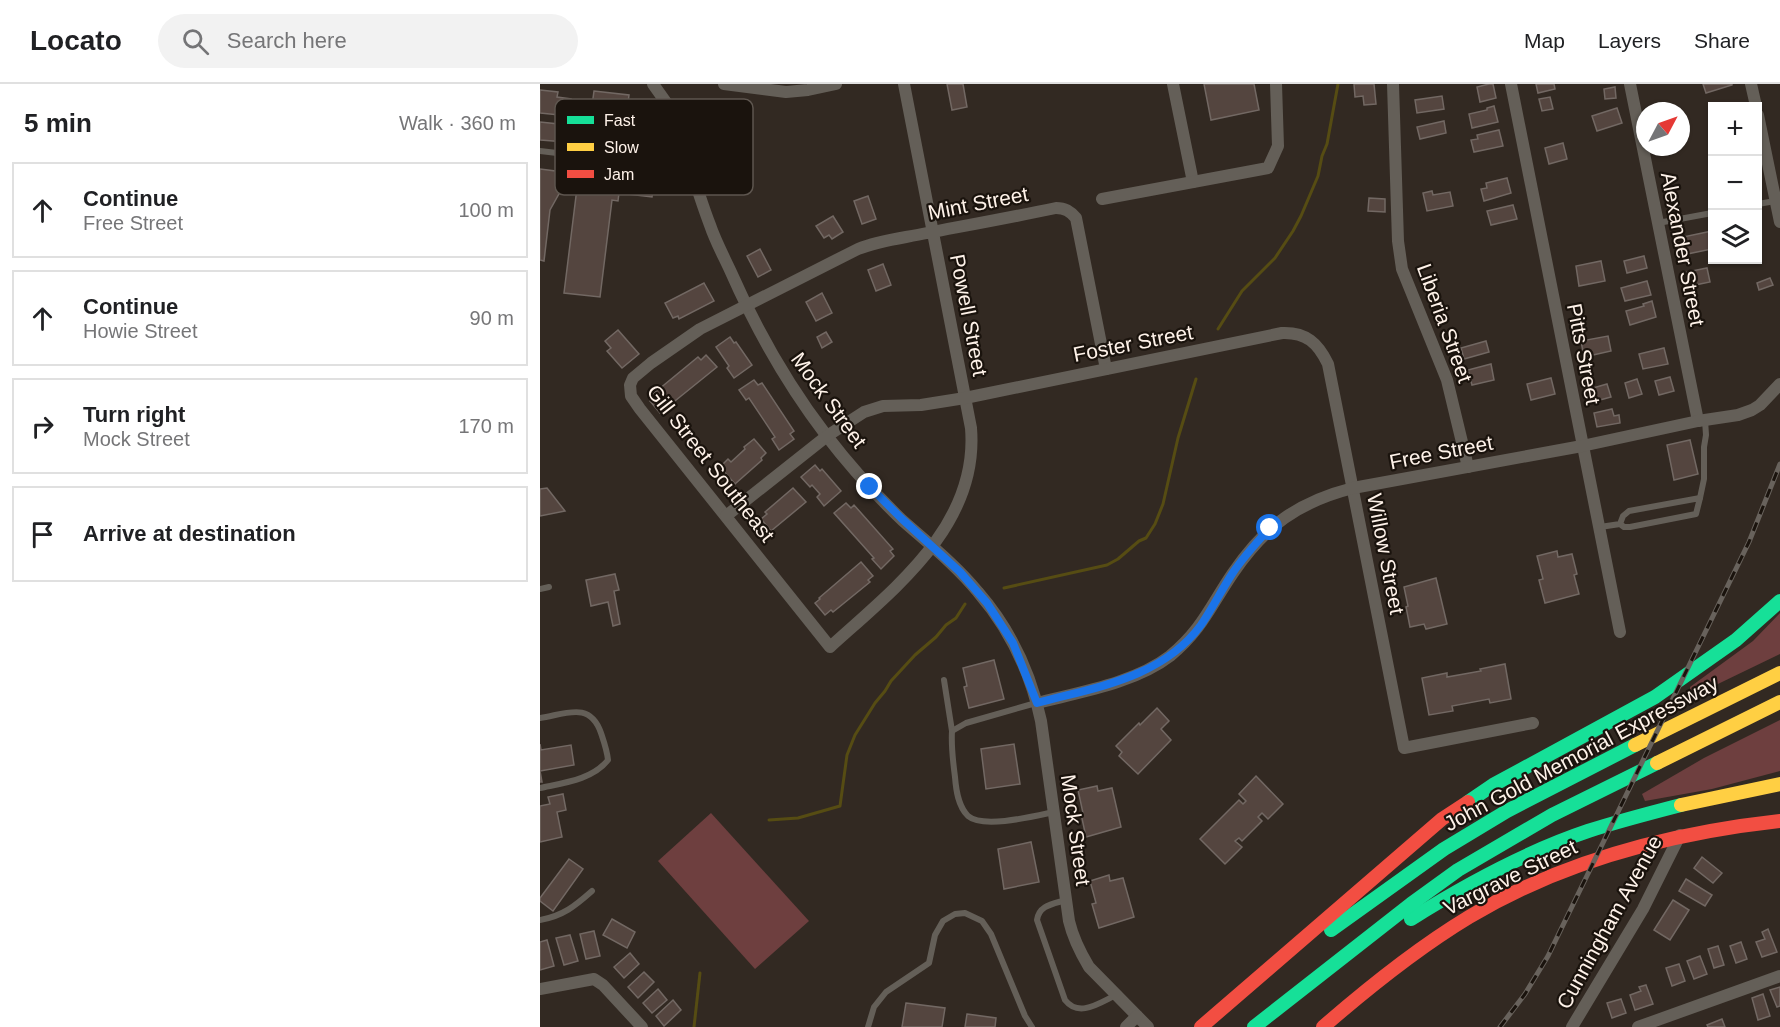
<!DOCTYPE html>
<meta charset="utf-8">
<style>
:root{--surface:#fff;--page:#f2f2f2;--text:#202124;--muted:#757577;--line:#e0e0e0}
body{margin:0;font-family:Arial,sans-serif;background:var(--page);color:var(--text)}
.controls{position:absolute;right:18px;top:18px;display:grid;overflow:hidden;border-radius:0px;box-shadow:0 2px 4px #0004}
.controls button{width:54px;height:54px;display:grid;place-items:center;padding:0;border:0;border-bottom:2px solid var(--line);background:var(--surface);color:var(--text);font:30px sans-serif}
.compass{position:absolute;left:1096px;top:18px;width:54px;height:54px;border-radius:50%;background:var(--surface);box-shadow:0 2px 4px #0004;rotate:49deg}
.stop{position:absolute;width:18px;height:18px;margin:-14px;border:4px solid #1a73e8;border-radius:50%;background:#fff}
.stop.end{background:#1a73e8;border-color:#fff;box-shadow:0 2px 6px #0008}
.list{margin:0;padding:0;list-style:none}
h2{display:flex;justify-content:space-between;align-items:center;height:78px;margin:0;padding:0 24px;font-size:26px}
h2 small{font-size:20px;font-weight:400;color:var(--muted)}
.list li{display:grid;grid-template-columns:39px 1fr auto;gap:18px;align-items:center;box-sizing:border-box;height:96px;margin:0 12px 12px;padding:0 12px;border:2px solid var(--line);border-radius:0px}
.list b{display:block;font-size:22px;white-space:nowrap}
.list p{margin:0;font-size:20px;white-space:nowrap;color:var(--muted)}
.list em{font-size:20px;font-style:normal;color:var(--muted)}
.icon{flex:none;width:33px;height:33px;fill:none;stroke:currentColor;stroke-width:2;stroke-linecap:round;stroke-linejoin:round}
.map{position:relative;flex:none;width:1240px;height:943px;overflow:hidden}
header{display:flex;align-items:center;gap:36px;box-sizing:border-box;height:84px;padding:0 30px;background:var(--surface);border-bottom:2px solid var(--line)}
header strong{font-size:28px}
nav{display:flex;gap:33px;margin-inline-start:auto;font-size:21px}
.search{width:420px;height:54px;background:var(--page);display:flex;align-items:center;gap:15px;box-sizing:border-box;padding:0 21px;border-radius:33px;color:var(--muted);font-size:22px}
main{display:flex}
aside{flex:1;background:var(--surface)}
.map>svg:first-child{display:block}
.green{fill:#6e3f3f}
.lines{fill:none;stroke-linecap:round;stroke-linejoin:round}
.stream{stroke:#564c13;stroke-width:3}
.building{fill:#54453f;stroke:#726863;stroke-width:1.5}
.lane{stroke:#645f58;stroke-width:6}
.street{stroke:#645f58;stroke-width:12}
.fast{stroke:#16e098;stroke-width:14}
.slow{stroke:#ffcf43;stroke-width:14}
.jam{stroke:#f24e42;stroke-width:14}
.rail-casing{stroke:#68625c;stroke-width:5}
.rail{stroke:#1a130d;stroke-width:3;stroke-dasharray:9;stroke-linecap:butt}
.route{stroke:#1a73e8;stroke-width:8}
.labels{text-anchor:middle;dominant-baseline:central;stroke-width:4.5;stroke-linejoin:round;paint-order:stroke}
.street-label{font-size:21px;fill:#fef2e9;stroke:#1a130d}
.key{fill:#1a130d;stroke:#5e564f;stroke-width:1.5}
.key-label{font-size:16px;fill:#fef2e9}
</style>
<header>
<strong>Locato</strong>
<div class="search"><svg class="icon" aria-label="search" viewBox="0 0 24 24"><circle cx="10" cy="10" r="6"/><path d="M15 15l6 6"/></svg>Search here</div>
<nav><a>Map</a><a>Layers</a><a>Share</a></nav>
</header>
<main>
<aside>
<h2>5 min<small>Walk · 360 m</small></h2>
<ul class="list">
<li><svg class="icon" aria-label="ahead" viewBox="0 0 24 24"><path d="M12 20V5M6 11l6-6 6 6"/></svg><div><b>Continue</b><p>Free Street</p></div><em>100 m</em></li>
<li><svg class="icon" aria-label="ahead" viewBox="0 0 24 24"><path d="M12 20V5M6 11l6-6 6 6"/></svg><div><b>Continue</b><p>Howie Street</p></div><em>90 m</em></li>
<li><svg class="icon" aria-label="right" viewBox="0 0 24 24"><path d="M7 20v-9h11M14 6l5 5-5 5"/></svg><div><b>Turn right</b><p>Mock Street</p></div><em>170 m</em></li>
<li><svg class="icon" aria-label="arrive" viewBox="0 0 24 24"><path d="M6 21V4h12l-3 4 3 4H6"/></svg><div><b>Arrive at destination</b></div></li>
</ul>
</aside>
<div class="map">
<svg width="1240" height="943" viewBox="0 0 1240 943">
<rect width="100%" height="100%" fill="#322922"/>
<!-- green -->
<g class="green">
<polygon points="1240,529 1240,570 1151,613 1150,603 1213,557"/>
<polygon points="1240,636 1240,687 1172,705 1105,717 1102,710 1164,674"/>
<polygon points="171,729 269,837 215,885 118,777"/>
</g>
<g class="lines">
<!-- stream -->
<g class="stream">
<polyline points="678,245 702,207 735,174 753,147 761,132 778,92 782,72 787,60 798,0"/>
<polyline points="464,504 567,481 578,475 599,457 606,454 615,440 623,420 638,354 656,295"/>
<polyline points="229,736 258,734 300,722 307,671 315,651 335,619 345,607 351,597 375,571 396,553 406,541 416,534 425,520"/>
<polyline points="154,943 160,889"/>
</g>
</g>
<!-- building -->
<g class="building">
<polygon points="407,0 423,0 427,23 412,26"/>
<polygon points="664,0 714,0 719,26 671,36"/>
<polygon points="814,0 834,0 836,20 824,21 823,12 815,13"/>
<polygon points="949,0 953,0 956,14 940,18 937,3"/>
<polygon points="996,0 1014,0 1015,5 998,9"/>
<polygon points="1163,0 1192,0 1192,1 1166,9"/>
<polygon points="1075,3 1076,14 1065,15 1064,5"/>
<polygon points="0,6 18,8 17,13 31,15 29,32 0,29"/>
<polygon points="54,7 89,11 81,72 122,78 119,100 114,99 112,113 79,109 78,117 72,116 60,213 24,209 38,96 42,96"/>
<polygon points="902,12 904,25 877,29 875,16"/>
<polygon points="1010,13 1013,25 1002,27 999,15"/>
<polygon points="954,22 958,38 932,44 929,30 947,26 947,24"/>
<polygon points="1077,24 1082,39 1057,47 1052,32"/>
<polygon points="904,37 906,49 880,55 877,43"/>
<polygon points="0,38 28,41 26,58 0,56"/>
<polygon points="959,46 963,62 934,68 931,56 938,55 937,51"/>
<polygon points="1023,59 1027,75 1009,80 1005,64"/>
<polygon points="0,85 23,88 20,108 10,126 4,177 0,176"/>
<polygon points="967,94 971,109 944,117 941,105 947,104 946,99"/>
<polygon points="892,107 893,111 910,108 913,122 887,127 883,109"/>
<polygon points="328,112 336,135 322,140 314,117"/>
<polygon points="829,114 845,115 845,128 828,127"/>
<polygon points="973,121 977,135 951,141 947,127"/>
<polygon points="293,132 303,148 292,155 289,151 284,154 276,142"/>
<polygon points="1172,147 1172,165 1147,170 1143,153"/>
<polygon points="220,165 231,186 218,193 207,172"/>
<polygon points="1104,172 1107,184 1087,189 1084,177"/>
<polygon points="1061,177 1065,197 1039,202 1036,182"/>
<polygon points="343,180 351,201 336,207 328,186"/>
<polygon points="1167,184 1170,198 1150,202 1147,188"/>
<polygon points="1230,194 1233,201 1219,206 1217,199"/>
<polygon points="1107,197 1111,211 1085,217 1081,204"/>
<polygon points="164,199 174,217 139,235 138,232 133,234 125,219"/>
<polygon points="282,209 292,229 276,237 266,218"/>
<polygon points="1112,217 1116,233 1090,241 1086,227 1104,222 1103,220"/>
<polygon points="78,246 99,270 82,284 67,267 71,264 65,257"/>
<polygon points="286,248 292,258 282,264 277,253"/>
<polygon points="1068,252 1071,267 1044,273 1041,257"/>
<polygon points="190,253 194,259 196,258 212,281 194,294 187,284 189,282 176,263"/>
<polygon points="946,257 949,268 924,275 921,264"/>
<polygon points="1124,264 1128,280 1103,285 1099,270"/>
<polygon points="166,271 177,283 120,329 110,317 115,312 113,310 158,273 161,276"/>
<polygon points="951,280 954,296 932,301 928,286"/>
<polygon points="1130,293 1134,307 1119,311 1115,297"/>
<polygon points="1011,294 1015,310 991,316 987,300"/>
<polygon points="1097,295 1102,310 1089,314 1085,299"/>
<polygon points="214,296 218,301 222,299 254,347 250,350 254,355 239,366 232,355 235,353 209,314 206,316 199,306"/>
<polygon points="1067,300 1071,313 1049,319 1046,306"/>
<polygon points="1072,325 1074,332 1079,331 1080,339 1057,343 1054,329"/>
<polygon points="214,355 226,369 221,374 222,376 195,400 180,383 188,375 191,378 205,365 204,363"/>
<polygon points="1150,356 1158,390 1134,396 1127,361"/>
<polygon points="275,381 280,387 282,385 301,407 284,422 277,413 280,410 272,401 270,403 261,393"/>
<polygon points="7,404 25,427 0,432 0,405"/>
<polygon points="253,404 266,418 231,447 221,435 227,430 225,428"/>
<polygon points="306,419 311,424 314,421 353,465 350,467 354,472 341,485 332,475 334,474 294,429"/>
<polygon points="1017,467 1018,473 1032,470 1037,490 1034,491 1039,510 1005,519 999,496 1003,495 997,472"/>
<polygon points="321,478 333,492 328,496 330,498 293,528 291,526 285,531 275,519 280,515 279,514"/>
<polygon points="75,490 79,506 74,507 80,540 73,542 68,518 51,522 46,496"/>
<polygon points="896,494 907,540 886,545 884,540 870,543 866,523 868,522 864,503"/>
<polygon points="454,576 464,615 429,624 424,603 427,602 423,584"/>
<polygon points="965,580 971,615 950,619 949,615 912,622 913,627 889,631 882,594 907,589 907,593 941,587 940,585"/>
<polygon points="617,624 629,637 621,645 631,656 598,690 579,672 582,668 576,662 599,639 600,641"/>
<polygon points="0,660 1,666 31,661 34,681 0,687 2,698 0,698"/>
<polygon points="474,660 480,700 446,705 441,665"/>
<polygon points="716,692 743,720 728,735 722,729 718,733 722,737 702,757 699,754 695,757 702,763 685,780 660,755 699,716 703,720 706,717 699,710"/>
<polygon points="557,702 558,707 572,704 581,743 546,753 541,730 543,729 538,706"/>
<polygon points="23,710 26,726 17,728 22,753 0,758 0,722 10,720 8,713"/>
<polygon points="491,758 499,798 464,805 458,765"/>
<polygon points="1162,773 1182,789 1173,799 1154,784"/>
<polygon points="29,775 43,785 13,827 0,817 0,814"/>
<polygon points="569,791 570,797 583,794 594,833 559,844 552,820 556,819 550,797"/>
<polygon points="1146,795 1172,811 1165,822 1139,807"/>
<polygon points="1133,816 1149,826 1130,856 1114,846"/>
<polygon points="72,835 95,848 87,864 63,851"/>
<polygon points="1228,845 1237,868 1222,873 1216,858 1225,855 1222,848"/>
<polygon points="54,847 60,872 46,875 40,850"/>
<polygon points="30,851 38,877 24,881 16,854"/>
<polygon points="7,856 14,882 0,886 0,858"/>
<polygon points="1201,858 1207,875 1196,879 1190,862"/>
<polygon points="1178,862 1184,881 1174,884 1168,865"/>
<polygon points="90,869 99,880 84,894 74,883"/>
<polygon points="1160,872 1167,890 1154,895 1147,877"/>
<polygon points="1139,880 1145,897 1132,902 1126,884"/>
<polygon points="104,888 114,898 98,914 88,903"/>
<polygon points="1106,901 1113,920 1095,926 1090,911 1101,907 1099,903"/>
<polygon points="1240,903 1240,922 1237,923 1230,906"/>
<polygon points="118,905 127,916 112,929 103,919"/>
<polygon points="1223,910 1230,932 1218,936 1212,914"/>
<polygon points="1081,915 1086,929 1072,934 1067,919"/>
<polygon points="133,916 141,926 124,942 116,932"/>
<polygon points="366,919 405,924 402,943 362,943"/>
<polygon points="427,930 456,934 455,943 425,943"/>
<polygon points="1182,935 1185,943 1168,943 1167,941"/>
</g>
<g class="lines">
<!-- lane -->
<g class="lane">
<polyline points="0,67 17,69"/>
<polyline points="1218,120 1235,117"/>
<polyline points="1118,139 1172,129"/>
<polyline points="1160,414 1164,395 1164,363 1166,351 1165,336"/>
<polyline points="1060,443 1080,440 1084,443 1090,443 1156,430 1160,414 1089,427 1083,432 1080,440"/>
<polyline points="0,505 9,503"/>
<polyline points="404,596 412,647"/>
<path d="M496,619L426,639L412,647C411,663 413,678 415,693C416,706 418,722 428,732C443,745 495,732 514,728"/>
<path d="M0,634C26,630 50,617 61,649C64,658 67,666 68,676C52,696 23,699 0,704"/>
<path d="M526,816C513,820 499,821 497,836L525,916C539,934 559,919 576,911"/>
<path d="M0,836C23,832 35,822 52,807"/>
<polyline points="328,943 334,923 346,908 389,879 395,851 403,837 415,830 425,829 442,837 451,850 485,932 492,943"/>
</g>
<!-- street -->
<g class="street">
<path d="M113,0L130,24L136,37C147,71 157,107 170,141C175,156 183,171 190,186C216,245 247,300 286,351C309,381 335,410 362,436C388,459 416,481 438,508C470,545 491,590 501,637L529,837C533,854 540,868 549,883L608,943"/>
<polyline points="184,0 246,8 268,6 296,0"/>
<path d="M364,0L431,344C439,441 355,504 290,563L100,325L91,312L90,301L93,294L111,279L160,245L318,165C340,156 364,154 387,149C429,141 473,133 516,124C525,124 530,127 536,134L566,285"/>
<polyline points="633,0 653,98"/>
<polyline points="853,0 858,157 862,185 907,296 928,383"/>
<polyline points="971,0 1080,548"/>
<polyline points="1090,0 1158,337"/>
<polyline points="1211,0 1216,22"/>
<polyline points="1218,31 1240,138"/>
<polyline points="562,115 728,84 738,62 736,0"/>
<path d="M186,432L287,352L324,328L343,322L381,321L425,314L742,249C766,248 778,259 788,280L864,664L993,639"/>
<path d="M497,619C540,608 595,599 630,572C662,546 671,521 693,489C725,442 758,418 813,404L1042,362L1158,337L1198,331L1212,326L1220,321L1240,300"/>
<polyline points="0,905 54,895 63,901 102,943"/>
<polyline points="586,943 597,932"/>
<polyline points="1032,943 1103,825 1140,751"/>
<polyline points="1098,943 1240,892"/>
</g>
<!-- fast -->
<g class="fast">
<polyline points="928,718 953,701 1115,613 1196,556 1240,517"/>
<path d="M871,835C927,800 985,768 1048,747C1079,737 1110,729 1141,721"/>
<polyline points="791,846 904,765 967,727 1095,661"/>
<polyline points="714,943 871,820 918,786 1012,731 1117,679"/>
</g>
<!-- slow -->
<g class="slow">
<polyline points="1095,661 1240,589"/>
<polyline points="1117,679 1240,618"/>
<polyline points="1141,721 1240,700"/>
</g>
<!-- jam -->
<g class="jam">
<polyline points="661,943 902,735 928,718"/>
<path d="M783,943C829,903 876,865 929,833C1024,776 1131,749 1240,737"/>
</g>
<defs>
<polyline id="rail" points="960,943 985,910 1008,872 1209,458 1240,380"/>
</defs>
<!-- rail casing -->
<use href="#rail" class="rail-casing"/>
<!-- rail -->
<use href="#rail" class="rail"/>
</g>
<g class="lines">
<!-- route -->
<path class="route" d="M330,403L361,434L420,488L447,519L473,559L497,619C556,603 622,594 661,541C672,525 681,507 692,490C703,473 717,458 730,444"/>
</g>
<g class="labels">
<!-- street labels -->
<g class="street-label">
<text transform="translate(438 119) rotate(-11)">Mint Street</text>
<text transform="translate(1143 165) rotate(79)">Alexander Street</text>
<text transform="translate(429 231) rotate(79)">Powell Street</text>
<text transform="translate(905 239) rotate(70)">Liberia Street</text>
<text transform="translate(593 259) rotate(-11)">Foster Street</text>
<text transform="translate(1044 270) rotate(79)">Pitts Street</text>
<text transform="translate(289 316) rotate(54)">Mock Street</text>
<text transform="translate(901 368) rotate(-11)">Free Street</text>
<text transform="translate(171 379) rotate(52)">Gill Street Southeast</text>
<text transform="translate(846 470) rotate(79)">Willow Street</text>
<text transform="translate(1041 669) rotate(-28)">John Gold Memorial Expressway</text>
<text transform="translate(536 746) rotate(82)">Mock Street</text>
<text transform="translate(970 793) rotate(-26)">Vargrave Street</text>
<text transform="translate(1069 838) rotate(-61)">Cunningham Avenue</text>
</g>
</g>
<!-- legend -->
<rect x="15" y="15" width="198" height="96" rx="9" class="key"/>
<rect x="27" y="32" width="27" height="8" fill="#16e098"/>
<rect x="27" y="59" width="27" height="8" fill="#ffcf43"/>
<rect x="27" y="86" width="27" height="8" fill="#f24e42"/>
<g class="key-label">
<text x="64" y="42">Fast</text>
<text x="64" y="69">Slow</text>
<text x="64" y="96">Jam</text>
</g>
</svg>
<div class="controls">
<button>+</button>
<button>−</button>
<button><svg class="icon" aria-label="layers" viewBox="0 0 24 24"><path d="M12 4l9 5-9 5-9-5zM3 14l9 5 9-5"/></svg></button>
</div>
<svg class="compass" viewBox="-18 -18 36 36"><path d="M0-13l5 13h-10z" fill="#e53935"/><path d="M0 13l5-13h-10z" fill="#757577"/></svg>
<div class="stop" style="left:730px;top:444px"></div>
<div class="stop end" style="left:330px;top:403px"></div>
</div>
</main>
